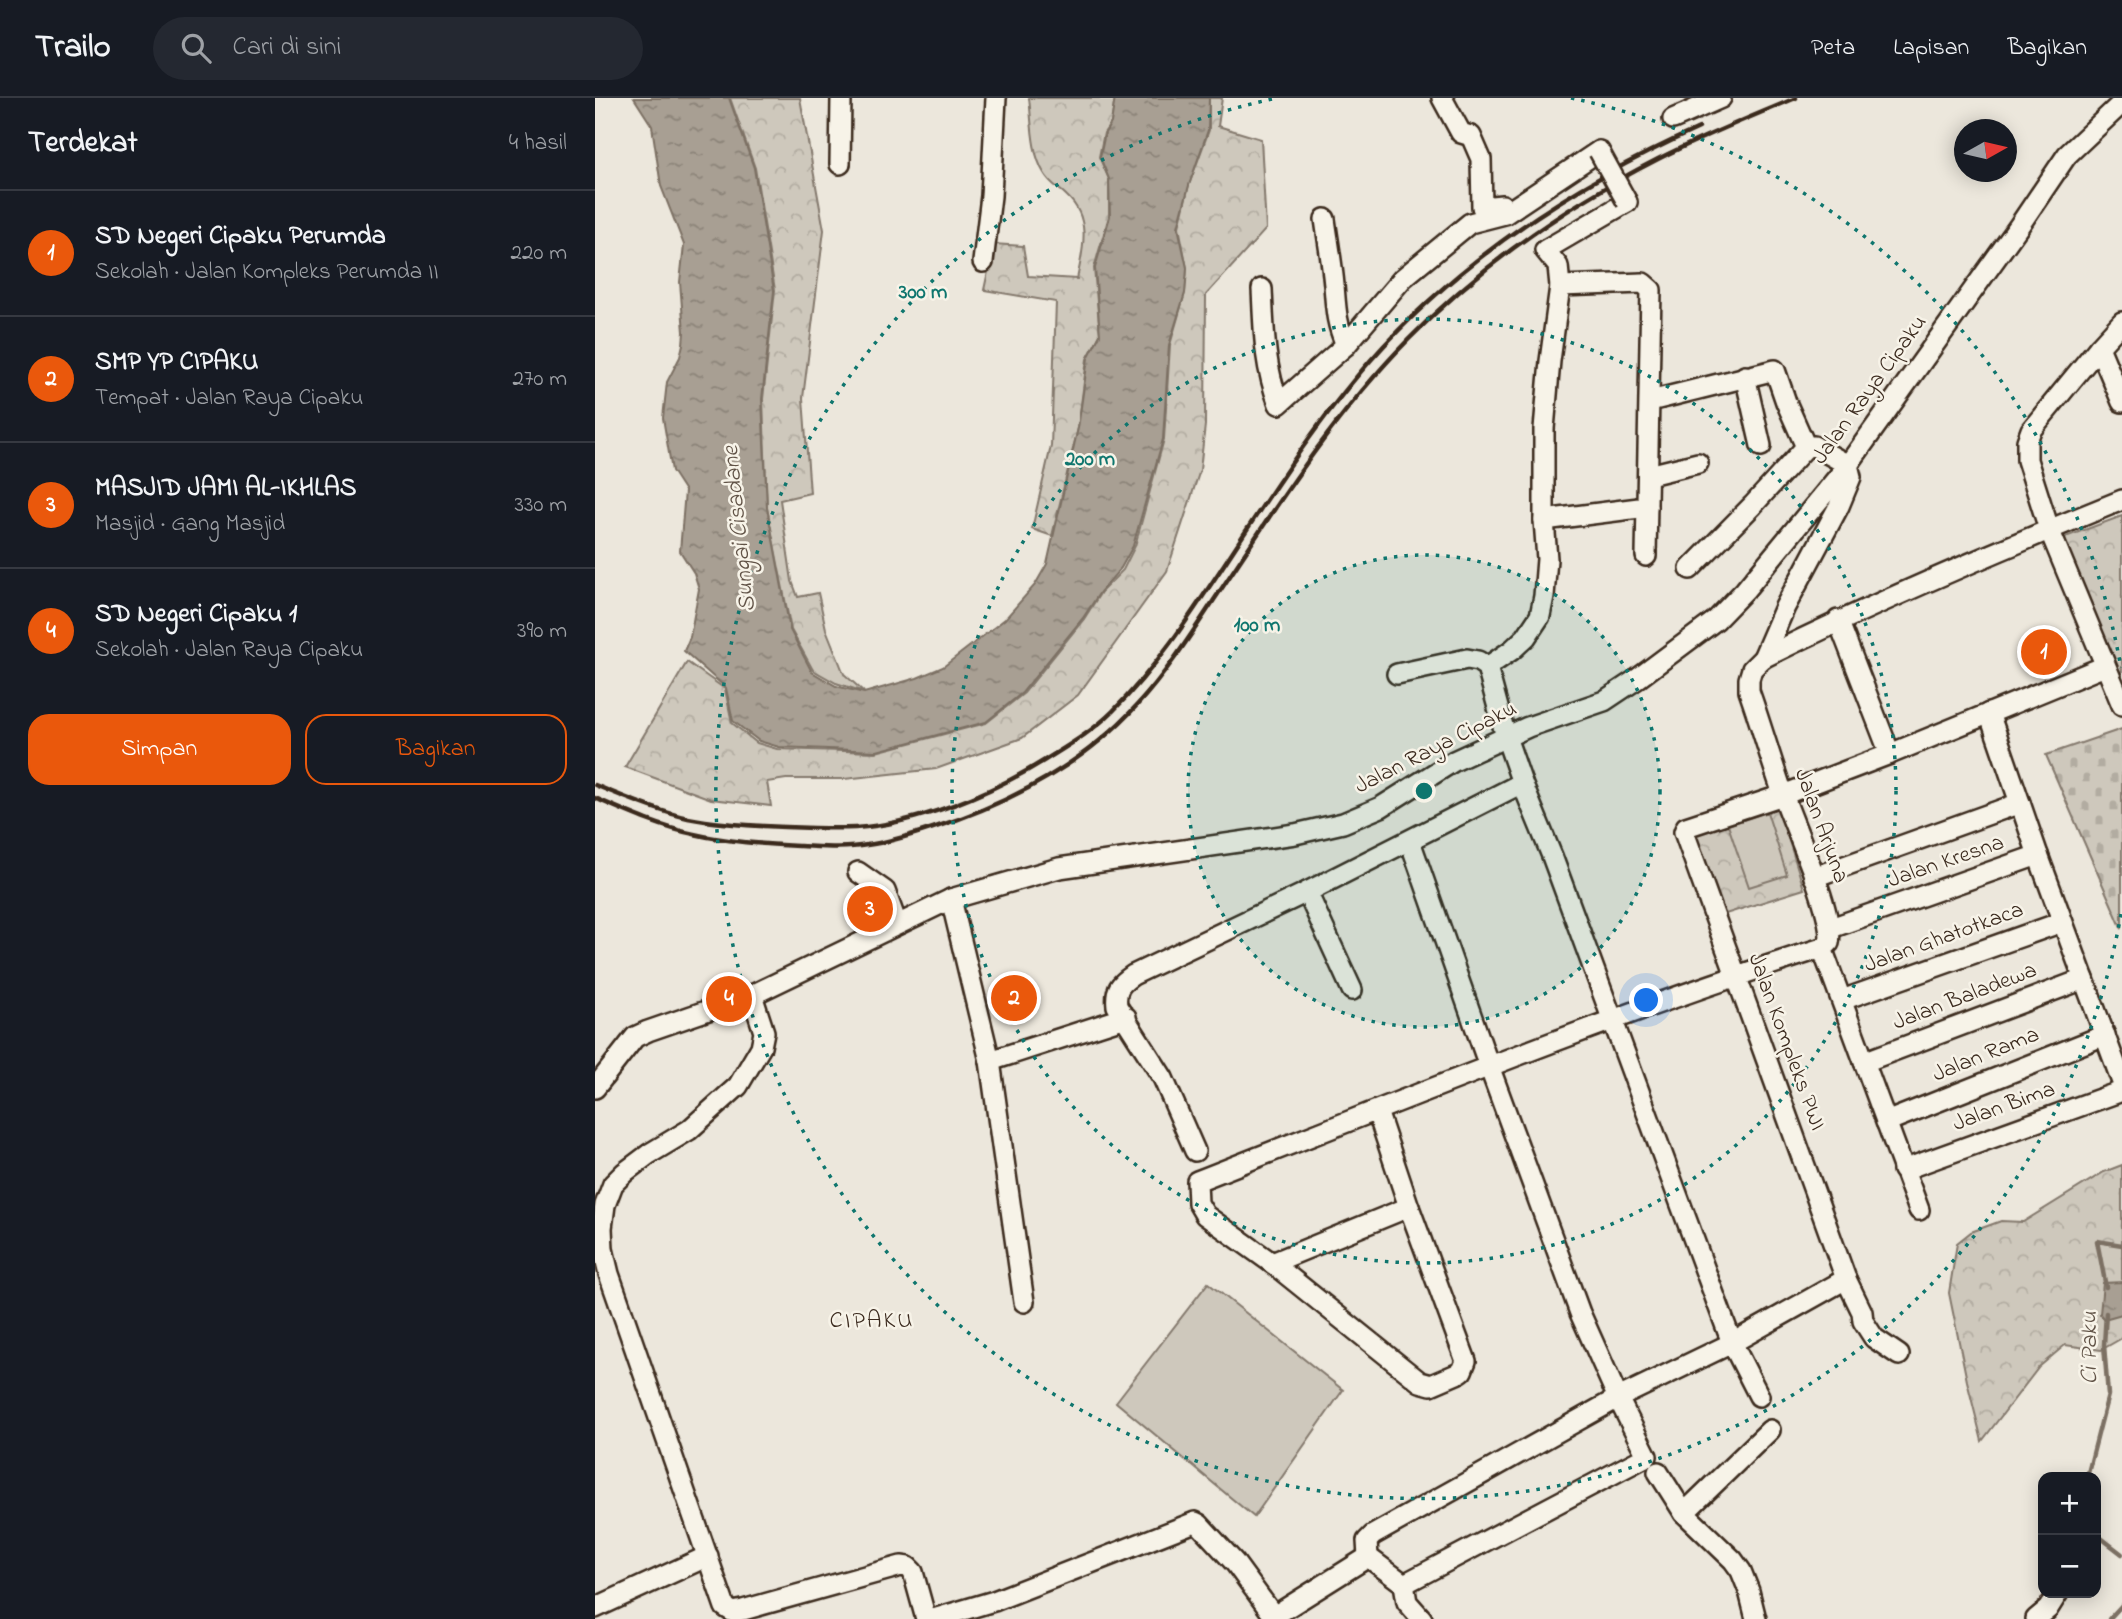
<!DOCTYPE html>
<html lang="id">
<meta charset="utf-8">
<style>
:root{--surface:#171b24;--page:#242831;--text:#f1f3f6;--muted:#9ea1a6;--line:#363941;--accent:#ea580c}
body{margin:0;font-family:"Indie Flower",sans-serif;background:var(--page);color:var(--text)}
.controls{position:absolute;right:21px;bottom:21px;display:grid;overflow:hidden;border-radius:14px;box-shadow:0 4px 18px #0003}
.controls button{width:63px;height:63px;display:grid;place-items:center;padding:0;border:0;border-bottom:2px solid var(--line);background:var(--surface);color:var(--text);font:35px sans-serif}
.compass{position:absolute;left:1359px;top:21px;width:63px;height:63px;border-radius:50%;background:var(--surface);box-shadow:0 4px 18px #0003;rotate:82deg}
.you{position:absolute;left:1052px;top:903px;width:24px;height:24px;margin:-18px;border:5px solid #fff;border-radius:50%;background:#1a73e8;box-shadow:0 0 0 10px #1a73e833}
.badge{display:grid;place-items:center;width:46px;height:46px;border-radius:50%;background:var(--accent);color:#fff;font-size:23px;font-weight:700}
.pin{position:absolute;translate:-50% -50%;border:4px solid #fff;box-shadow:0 2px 7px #0006}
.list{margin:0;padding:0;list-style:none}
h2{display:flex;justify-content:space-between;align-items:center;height:91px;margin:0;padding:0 28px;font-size:30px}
h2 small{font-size:23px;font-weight:400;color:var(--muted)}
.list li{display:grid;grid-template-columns:46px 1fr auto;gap:21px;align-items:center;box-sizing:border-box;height:126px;padding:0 28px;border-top:2px solid var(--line)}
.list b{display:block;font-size:26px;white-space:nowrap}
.list p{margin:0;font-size:23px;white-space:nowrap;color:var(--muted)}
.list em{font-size:23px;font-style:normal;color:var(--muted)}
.actions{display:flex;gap:14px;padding:21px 28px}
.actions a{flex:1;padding:16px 0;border:2px solid var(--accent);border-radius:21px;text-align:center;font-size:24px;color:var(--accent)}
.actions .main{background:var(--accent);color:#fff}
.icon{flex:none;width:38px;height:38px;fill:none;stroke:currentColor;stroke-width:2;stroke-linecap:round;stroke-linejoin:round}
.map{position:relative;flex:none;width:1527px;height:1521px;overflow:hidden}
header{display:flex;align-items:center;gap:42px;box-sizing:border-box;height:98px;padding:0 35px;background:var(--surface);border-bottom:2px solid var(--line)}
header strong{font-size:33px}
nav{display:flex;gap:38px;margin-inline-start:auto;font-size:24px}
.search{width:490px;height:63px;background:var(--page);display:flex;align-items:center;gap:18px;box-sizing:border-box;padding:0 24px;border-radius:38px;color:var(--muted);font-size:26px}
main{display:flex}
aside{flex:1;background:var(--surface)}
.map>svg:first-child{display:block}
.forest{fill:url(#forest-crowns);stroke:#84796d;stroke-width:2}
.cemetery{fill:url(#cemetery-stones);stroke:#84796d;stroke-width:2}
.pitch{fill:#cec8bc;stroke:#84796d;stroke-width:2}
.water{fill:url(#water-ripples);stroke:#7c7064;stroke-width:2}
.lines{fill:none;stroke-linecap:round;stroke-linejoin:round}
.stream{stroke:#7c7064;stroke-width:4.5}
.minor-casing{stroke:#3b2a1e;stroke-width:24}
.minor{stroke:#f7f3e8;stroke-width:19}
.rail{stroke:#3b2a1e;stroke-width:4.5}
.minor-bridge-casing{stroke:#3b2a1e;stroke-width:24;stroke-linecap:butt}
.minor-bridge{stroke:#f7f3e8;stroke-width:19}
.ring{fill:none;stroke:#0f766e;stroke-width:3.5;stroke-dasharray:3.5 7}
.labels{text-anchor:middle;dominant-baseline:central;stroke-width:5;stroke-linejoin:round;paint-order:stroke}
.street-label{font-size:23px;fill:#3b2a1e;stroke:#f7f3e8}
.water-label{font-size:24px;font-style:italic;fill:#615347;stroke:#f7f3e8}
.neighbourhood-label{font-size:24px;letter-spacing:2px;fill:#3b2a1e;stroke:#f7f3e8}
.centre{fill:#0f766e;stroke:#f7f3e8;stroke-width:3.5}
.ring-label{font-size:21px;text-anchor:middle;font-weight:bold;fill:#0f766e;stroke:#f7f3e8;stroke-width:5;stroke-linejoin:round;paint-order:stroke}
</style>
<header>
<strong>Trailo</strong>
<div class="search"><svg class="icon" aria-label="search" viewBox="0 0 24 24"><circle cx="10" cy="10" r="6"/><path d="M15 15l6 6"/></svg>Cari di sini</div>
<nav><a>Peta</a><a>Lapisan</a><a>Bagikan</a></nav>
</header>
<main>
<aside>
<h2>Terdekat<small>4 hasil</small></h2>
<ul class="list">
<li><span class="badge">1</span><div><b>SD Negeri Cipaku Perumda</b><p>Sekolah · Jalan Kompleks Perumda II</p></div><em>220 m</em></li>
<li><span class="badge">2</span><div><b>SMP YP CIPAKU</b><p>Tempat · Jalan Raya Cipaku</p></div><em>270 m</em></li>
<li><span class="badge">3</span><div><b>MASJID JAMI AL-IKHLAS</b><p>Masjid · Gang Masjid</p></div><em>330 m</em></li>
<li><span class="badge">4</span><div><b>SD Negeri Cipaku 1</b><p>Sekolah · Jalan Raya Cipaku</p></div><em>390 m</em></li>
</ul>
<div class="actions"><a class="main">Simpan</a><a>Bagikan</a></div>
</aside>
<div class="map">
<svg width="1527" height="1521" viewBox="0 0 1527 1521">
<defs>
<pattern id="forest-crowns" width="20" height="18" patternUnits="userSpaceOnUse" patternTransform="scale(1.75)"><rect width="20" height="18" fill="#cec8bc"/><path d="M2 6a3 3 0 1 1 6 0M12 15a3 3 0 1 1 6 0" fill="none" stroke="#b2aca1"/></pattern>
<pattern id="cemetery-stones" width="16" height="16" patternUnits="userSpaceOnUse" patternTransform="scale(1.75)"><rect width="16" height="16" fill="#cec8bc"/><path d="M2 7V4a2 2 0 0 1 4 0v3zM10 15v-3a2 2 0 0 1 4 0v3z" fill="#b2aca1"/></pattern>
<pattern id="water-ripples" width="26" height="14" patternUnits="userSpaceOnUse" patternTransform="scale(1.75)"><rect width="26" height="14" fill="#a89f93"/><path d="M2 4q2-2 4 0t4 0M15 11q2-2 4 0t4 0" fill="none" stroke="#8a8277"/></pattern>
</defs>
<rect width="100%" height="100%" fill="#ece7dc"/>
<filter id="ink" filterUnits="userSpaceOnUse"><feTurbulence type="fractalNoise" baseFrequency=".0143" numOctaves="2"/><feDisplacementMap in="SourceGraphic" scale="14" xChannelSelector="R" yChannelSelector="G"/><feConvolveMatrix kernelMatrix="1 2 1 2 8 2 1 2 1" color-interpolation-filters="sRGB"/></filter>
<g filter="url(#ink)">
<!-- forest -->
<g class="forest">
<polygon points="135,0 205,0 229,132 208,300 215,395 185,402 197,483 203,499 223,495 231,531 249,576 269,594 241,585 218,572 196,532 172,410 168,301 180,192 160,70"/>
<path d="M434,0H520L516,25L509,35L504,59L514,81V118L499,170L505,237L492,261L483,330L457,438L437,431L456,348L461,204L389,192L399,146L428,148L433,178L482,181C488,152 497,121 472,98C464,90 455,86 449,75C436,54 437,24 434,0Z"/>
<polygon points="614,0 627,0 623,28 666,41 671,131 611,197 610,327 605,372 572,473 483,597 427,640 341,671 249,681 191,681 172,684 176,708 116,701 30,669 92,564 130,591 137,625 162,645 182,651 281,654 391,625 429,595 489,521 506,494 528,472 540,448 569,341 575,247 590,195 592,170 584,129 594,87 614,32"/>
<polygon points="1527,418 1527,606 1465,441"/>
<polygon points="1180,698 1209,791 1121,819 1091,730"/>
<polygon points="1527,1067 1527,1240 1506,1252 1470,1247 1444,1269 1387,1343 1372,1283 1354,1195 1362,1145 1376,1134 1406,1123 1428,1124 1509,1074"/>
</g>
<!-- cemetery -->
<polygon class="cemetery" points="1527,631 1527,831 1451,657"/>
<!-- pitch -->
<g class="pitch">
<polygon points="1172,714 1192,777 1154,789 1133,727"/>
<polygon points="613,1185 748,1292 659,1419 521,1304"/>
</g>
<!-- water -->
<g class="water">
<polygon points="39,0 134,0 159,70 179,193 167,301 172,410 195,532 217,574 241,588 269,595 322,580 348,569 410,521 440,487 452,466 483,330 493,260 505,237 500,170 515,118 514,81 505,59 510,35 516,25 520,0 614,0 613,32 594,87 583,129 592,170 590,195 574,247 568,341 538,448 526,470 505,494 488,520 427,595 391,624 282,653 184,649 164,643 138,623 131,590 89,553 95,539 104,491 99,475 85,453 90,393 77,373 68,320 72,284 85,259 88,246 89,234 85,184 89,147 66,88 57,28"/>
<polygon points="1527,1184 1527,1216 1509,1221 1505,1216 1508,1185"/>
</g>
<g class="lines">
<!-- stream -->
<g class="stream">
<polyline points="1511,1189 1502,1143 1527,1147"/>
<polyline points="1492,1379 1513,1297 1509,1247 1511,1215"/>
<polyline points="1501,1436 1527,1456"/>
<polyline points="1514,1521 1527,1507"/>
</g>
<defs>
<g id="minor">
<polyline points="847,0 866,35 876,38 886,61 887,109 907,107 909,111"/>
<polyline points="1078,21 1126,0"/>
<polyline points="245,66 246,0"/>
<path d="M730,121C733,143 737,165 739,187C741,212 741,224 751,247"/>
<polyline points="388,164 396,98 401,0"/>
<polyline points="965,188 1048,185 1056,192 1051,458"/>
<path d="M667,191C669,232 669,267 684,306L751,247L808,180L875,125L910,116L1004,53"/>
<polyline points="1504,249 1527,224"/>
<polyline points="1150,278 1166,348"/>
<polyline points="1527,304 1504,249 1436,332 1432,343 1432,362 1454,431 1527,607"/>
<polyline points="1054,377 1103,365"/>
<polyline points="949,422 1052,409"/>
<polyline points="1095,471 1158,407 1211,349"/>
<polyline points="1243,522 1295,656"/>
<path d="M1168,560C1285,502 1406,451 1527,402"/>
<polyline points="892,569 917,552 931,539 945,518 949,498 952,461 949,422 949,331 955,263 965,188 963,168 950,152 1032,104"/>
<polyline points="802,576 872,561 883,563 892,569 911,639 927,685 957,758 1137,1245 1164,1298"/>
<polyline points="1394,615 1443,757 1527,984"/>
<polyline points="263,774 290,793 302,826"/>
<polyline points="1219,779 1425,705"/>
<polyline points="712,794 757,892"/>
<polyline points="356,801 395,963 429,1204"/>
<polyline points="1236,830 1443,757"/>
<polyline points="1227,850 1324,1112"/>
<polyline points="157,897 169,934 166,949 143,988 94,1032 54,1056 30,1074 18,1086 10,1107 7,1130 8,1151 14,1176 130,1509 138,1514 148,1512 306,1468 313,1469 318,1474 331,1521"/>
<polyline points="1247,902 1467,824"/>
<polyline points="395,963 531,919"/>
<polyline points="1269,964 1489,881"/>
<polyline points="0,990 40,939 53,933 157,897 356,801 408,786 464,770 700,736 748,725 786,709 859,663 911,639 933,629 1009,603 1042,581 1121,522 1150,492 1253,367 1424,128 1472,57 1527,5"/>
<path d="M782,1013L814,1109L871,1263L867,1273L864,1275L836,1287L825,1284L677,1165L610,1117L603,1105L602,1083C809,1002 1015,917 1227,850L1234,845C1241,819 1198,727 1188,696C1176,662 1166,627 1154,593V581L1157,571L1168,560L1190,509L1244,408L1256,379L1253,367L1219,348L1211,349L1191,304L1180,272L1055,303"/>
<polyline points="1291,1024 1510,937"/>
<path d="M600,1053L568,980L522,908C520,891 525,886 538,877L712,794L927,685"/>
<polyline points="1308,1072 1527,993"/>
<polyline points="677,1165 814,1109"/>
<polyline points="1304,1257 1279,1240 1268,1223 1267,1214 1251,1181 1089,734 1091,729 1188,697 1295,656 1510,568"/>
<polyline points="1063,1374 1089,1415 1138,1462 1146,1473 1154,1493 1161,1521"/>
<polyline points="1089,1415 1175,1332"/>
<polyline points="809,1486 1052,1358 1023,1300 985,1215 894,968 815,743"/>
<polyline points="0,1510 113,1458"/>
<polyline points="679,1518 773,1459"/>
<polyline points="338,1521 399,1503 600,1424 604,1426 640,1465 681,1521"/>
<polyline points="827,1521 812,1504 809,1486 773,1459 772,1443 778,1437 1023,1300 1137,1245 1251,1181"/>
<polyline points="1441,1521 1453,1511 1463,1495"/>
</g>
</defs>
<!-- minor casing -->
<use href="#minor" class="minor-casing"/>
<!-- minor -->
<use href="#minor" class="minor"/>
<!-- rail -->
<g class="rail">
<path d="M0,687C26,698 65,714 93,720C124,726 158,728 190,729C213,730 237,731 260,730C323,726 397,695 450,662C474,647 498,633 518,613C561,570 595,518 628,468C674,398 720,326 775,263C865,161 981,85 1104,30"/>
<path d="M0,700C32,714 65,729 99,736C133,744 170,746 205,748C227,749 250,751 272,747C295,744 317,737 338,730C415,705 488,667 543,606C575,571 600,530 627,490C684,404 740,316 813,242C885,168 971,108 1063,61C1108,38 1155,19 1201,0"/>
</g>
<defs>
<polyline id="minor-bridge" points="1004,53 1032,104"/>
</defs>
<!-- minor-bridge casing -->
<use href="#minor-bridge" class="minor-bridge-casing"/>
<!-- minor-bridge -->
<use href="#minor-bridge" class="minor-bridge"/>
</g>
</g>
<!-- distance rings -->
<circle cx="829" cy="693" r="236" fill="#0f766e" fill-opacity=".12"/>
<g class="ring">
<circle cx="829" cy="693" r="236"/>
<circle cx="829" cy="693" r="472"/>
<path d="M1526 816A708 708 0 1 1 682 0M976 0A708 708 0 0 1 1526 570"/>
</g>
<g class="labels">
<!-- street labels -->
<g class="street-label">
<text transform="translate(1275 292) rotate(-54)">Jalan Raya Cipaku</text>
<text transform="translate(841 650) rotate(-27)">Jalan Raya Cipaku</text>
<text transform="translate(1226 728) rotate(70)">Jalan Arjuna</text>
<text transform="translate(1351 764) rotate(-19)">Jalan Kresna</text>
<text transform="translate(1349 840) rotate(-20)">Jalan Ghatotkaca</text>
<text transform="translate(1370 899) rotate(-21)">Jalan Baladewa</text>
<text transform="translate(1191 944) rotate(70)">Jalan Kompleks PWI</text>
<text transform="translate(1391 957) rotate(-22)">Jalan Rama</text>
<text transform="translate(1409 1009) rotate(-20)">Jalan Bima</text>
</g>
<!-- water labels -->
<g class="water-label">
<text transform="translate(145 431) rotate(-96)">Sungai Cisadane</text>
<text transform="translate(1495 1250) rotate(-90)">Ci Paku</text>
</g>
<!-- neighbourhood labels -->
<g class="neighbourhood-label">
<text x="277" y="1223">CIPAKU</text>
</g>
</g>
<circle cx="829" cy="693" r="10" class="centre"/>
<g class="ring-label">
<text x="328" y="200">300 m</text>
<text x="495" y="367">200 m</text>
<text x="662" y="533">100 m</text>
</g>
</svg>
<div class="controls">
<button>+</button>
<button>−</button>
</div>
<svg class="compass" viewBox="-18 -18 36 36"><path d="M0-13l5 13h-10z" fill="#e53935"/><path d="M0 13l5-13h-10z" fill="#9ea1a6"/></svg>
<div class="you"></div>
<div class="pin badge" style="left:1449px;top:554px">1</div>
<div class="pin badge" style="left:419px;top:900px">2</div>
<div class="pin badge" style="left:275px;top:811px">3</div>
<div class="pin badge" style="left:134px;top:901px">4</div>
</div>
</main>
